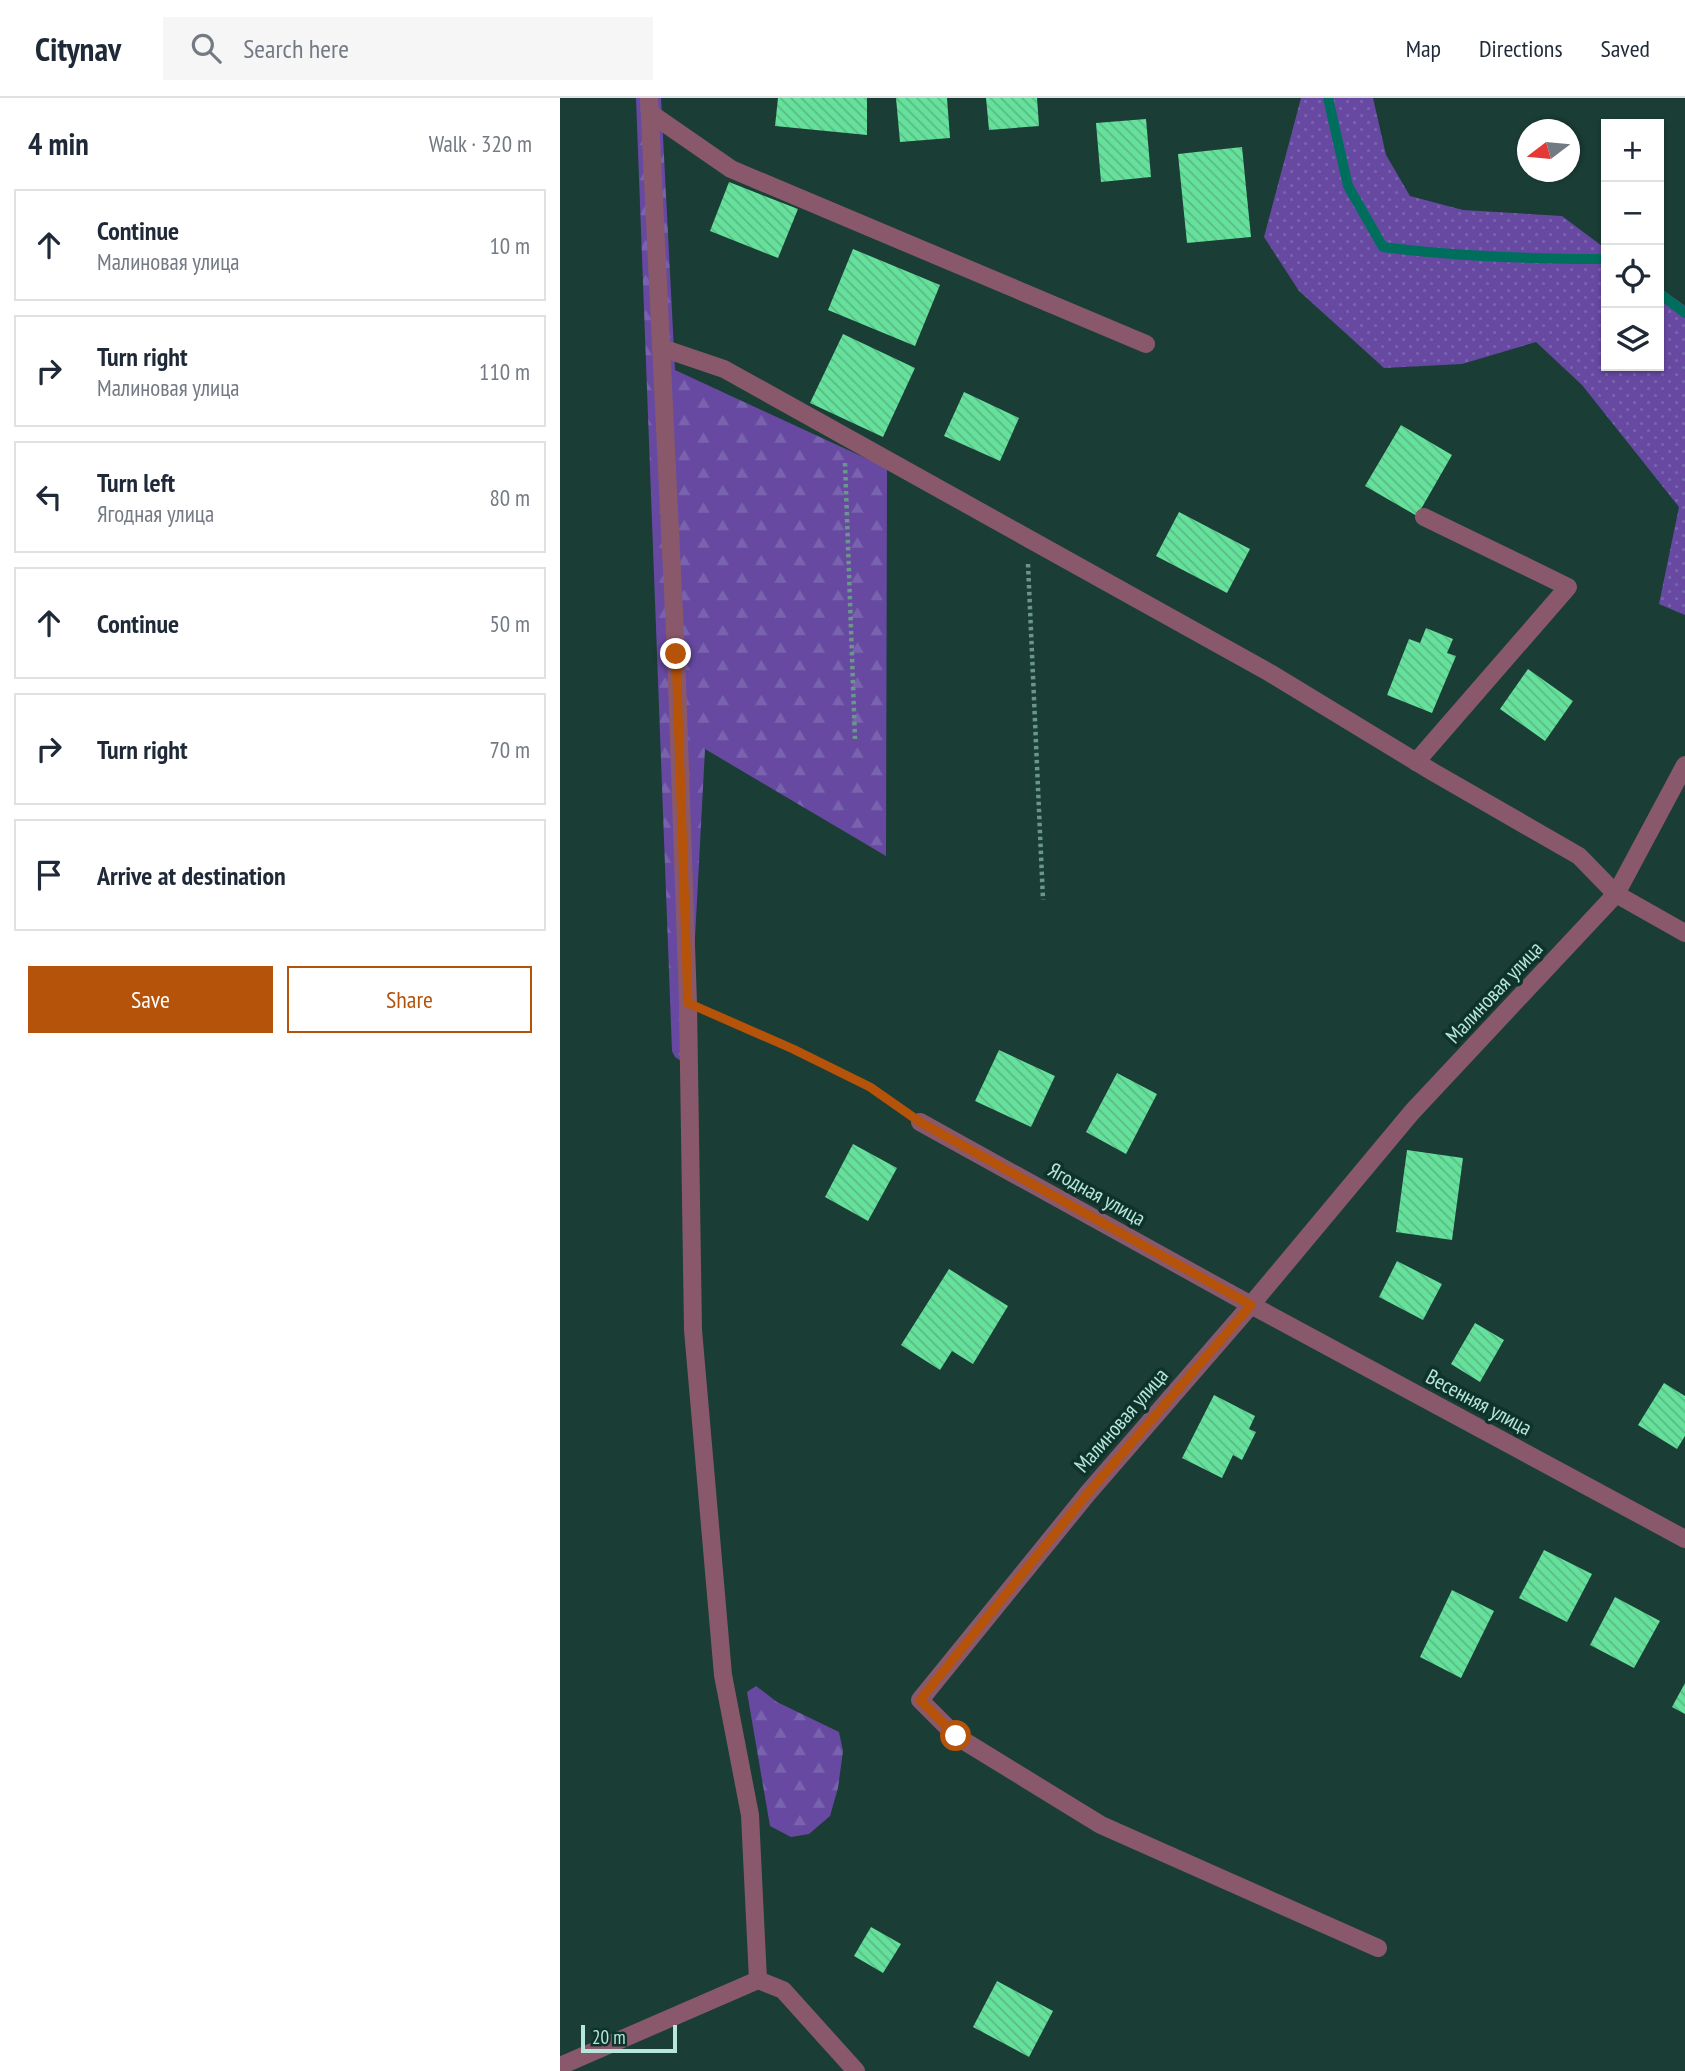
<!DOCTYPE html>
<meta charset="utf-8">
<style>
:root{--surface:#fff;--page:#f6f6f7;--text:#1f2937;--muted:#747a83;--line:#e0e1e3;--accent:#b45309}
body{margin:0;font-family:"PT Sans Narrow",sans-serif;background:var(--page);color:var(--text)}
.controls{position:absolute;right:21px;top:21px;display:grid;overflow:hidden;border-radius:0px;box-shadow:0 2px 5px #0004}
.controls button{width:63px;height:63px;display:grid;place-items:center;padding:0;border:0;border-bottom:2px solid var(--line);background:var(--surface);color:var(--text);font:35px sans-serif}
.compass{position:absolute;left:957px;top:21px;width:63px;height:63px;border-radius:50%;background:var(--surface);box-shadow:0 2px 5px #0004;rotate:254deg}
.scale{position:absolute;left:21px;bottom:18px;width:96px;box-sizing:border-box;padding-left:7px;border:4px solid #b6e7da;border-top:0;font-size:19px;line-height:24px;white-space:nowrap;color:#b6e7da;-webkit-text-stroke:5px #0f332b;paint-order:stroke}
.stop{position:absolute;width:21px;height:21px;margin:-16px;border:5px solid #b45309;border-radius:50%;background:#fff}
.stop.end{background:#b45309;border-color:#fff;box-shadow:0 2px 7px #0008}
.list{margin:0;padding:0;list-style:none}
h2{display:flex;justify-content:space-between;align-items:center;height:91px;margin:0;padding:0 28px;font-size:30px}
h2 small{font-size:23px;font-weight:400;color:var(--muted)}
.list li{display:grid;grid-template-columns:46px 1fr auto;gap:21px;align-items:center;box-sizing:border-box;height:112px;margin:0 14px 14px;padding:0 14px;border:2px solid var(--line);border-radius:0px}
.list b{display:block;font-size:26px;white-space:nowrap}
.list p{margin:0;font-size:23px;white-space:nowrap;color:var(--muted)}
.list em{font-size:23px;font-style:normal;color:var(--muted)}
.actions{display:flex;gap:14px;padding:21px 28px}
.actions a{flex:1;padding:16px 0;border:2px solid var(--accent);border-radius:0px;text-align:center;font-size:24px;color:var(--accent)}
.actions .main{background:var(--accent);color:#fff}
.icon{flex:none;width:38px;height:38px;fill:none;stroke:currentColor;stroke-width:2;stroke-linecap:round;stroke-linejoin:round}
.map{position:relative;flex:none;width:1125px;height:1973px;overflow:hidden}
header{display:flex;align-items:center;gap:42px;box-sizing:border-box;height:98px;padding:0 35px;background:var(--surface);border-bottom:2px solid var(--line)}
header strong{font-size:33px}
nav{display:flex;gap:38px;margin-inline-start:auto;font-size:24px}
.search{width:490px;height:63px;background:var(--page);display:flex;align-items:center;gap:18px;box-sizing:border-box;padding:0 24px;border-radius:0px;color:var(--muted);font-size:26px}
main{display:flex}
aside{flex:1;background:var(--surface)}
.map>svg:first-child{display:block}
.grass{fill:url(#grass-dots)}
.forest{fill:url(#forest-firs)}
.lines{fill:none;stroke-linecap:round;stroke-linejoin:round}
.stream{stroke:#006e5c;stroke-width:10}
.building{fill:url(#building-back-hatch)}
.path{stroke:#6b968b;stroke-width:4.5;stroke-dasharray:3.5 3.5;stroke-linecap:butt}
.lane{stroke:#89596b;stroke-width:18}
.street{stroke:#89596b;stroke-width:18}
.route{stroke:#b45309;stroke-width:9}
.labels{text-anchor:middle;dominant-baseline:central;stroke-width:7;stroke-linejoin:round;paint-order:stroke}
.street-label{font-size:21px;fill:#b6e7da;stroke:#0f332b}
</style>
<header>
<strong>Citynav</strong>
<div class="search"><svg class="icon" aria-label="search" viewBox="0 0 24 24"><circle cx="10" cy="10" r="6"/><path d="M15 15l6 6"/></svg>Search here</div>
<nav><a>Map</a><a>Directions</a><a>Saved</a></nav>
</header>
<main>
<aside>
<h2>4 min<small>Walk · 320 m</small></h2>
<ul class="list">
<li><svg class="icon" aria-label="ahead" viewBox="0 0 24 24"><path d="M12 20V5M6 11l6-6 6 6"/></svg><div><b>Continue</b><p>Малиновая улица</p></div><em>10 m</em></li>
<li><svg class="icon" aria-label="right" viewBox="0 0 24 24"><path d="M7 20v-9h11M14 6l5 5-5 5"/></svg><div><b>Turn right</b><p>Малиновая улица</p></div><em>110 m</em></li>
<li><svg class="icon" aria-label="left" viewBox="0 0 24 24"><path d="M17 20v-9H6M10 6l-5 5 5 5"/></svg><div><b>Turn left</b><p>Ягодная улица</p></div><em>80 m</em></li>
<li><svg class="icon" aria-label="ahead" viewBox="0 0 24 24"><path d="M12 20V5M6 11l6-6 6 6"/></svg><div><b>Continue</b></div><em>50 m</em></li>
<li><svg class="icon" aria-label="right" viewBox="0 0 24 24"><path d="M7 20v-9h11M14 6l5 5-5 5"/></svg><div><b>Turn right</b></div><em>70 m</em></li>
<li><svg class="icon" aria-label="arrive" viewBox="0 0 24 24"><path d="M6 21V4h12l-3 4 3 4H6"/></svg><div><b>Arrive at destination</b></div></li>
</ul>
<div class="actions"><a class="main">Save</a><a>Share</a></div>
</aside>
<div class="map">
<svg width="1125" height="1973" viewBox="0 0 1125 1973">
<defs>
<pattern id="grass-dots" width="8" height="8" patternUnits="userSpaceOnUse" patternTransform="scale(1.75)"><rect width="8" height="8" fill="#6749a2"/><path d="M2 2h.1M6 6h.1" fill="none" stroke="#7a63ae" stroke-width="1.8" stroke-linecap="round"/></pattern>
<pattern id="forest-firs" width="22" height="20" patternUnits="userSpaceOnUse" patternTransform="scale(1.75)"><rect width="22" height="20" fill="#6749a2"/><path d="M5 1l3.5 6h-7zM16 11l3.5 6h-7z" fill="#7a63ae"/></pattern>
<pattern id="building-back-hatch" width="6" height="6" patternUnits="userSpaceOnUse" patternTransform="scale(1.75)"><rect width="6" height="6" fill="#65e19c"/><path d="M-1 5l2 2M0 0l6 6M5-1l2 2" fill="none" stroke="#5aba85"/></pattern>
</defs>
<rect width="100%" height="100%" fill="#1a3d35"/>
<!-- grass -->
<polygon class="grass" points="741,0 813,0 826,57 850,98 903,112 1002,118 1046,151 1046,268 1099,268 1099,189 1125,208 1125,517 1099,506 1119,409 1022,287 976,244 902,266 824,270 739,193 704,139"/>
<!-- forest -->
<g class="forest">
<polygon points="76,0 101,0 115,272 327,370 326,758 145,651 130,935 121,963 115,959 112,953"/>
<polygon points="196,1588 217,1604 279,1634 283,1653 278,1690 270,1718 249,1736 231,1739 210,1728 187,1594"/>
</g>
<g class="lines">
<!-- stream -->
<g class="stream">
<path d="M768,0L788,88L823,149C898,159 971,161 1046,161"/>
<polyline points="1099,195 1125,215"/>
</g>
</g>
<!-- building -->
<g class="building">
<polygon points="218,0 307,0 307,37 215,28"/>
<polygon points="336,0 387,0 390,40 340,44"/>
<polygon points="426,0 477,0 479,28 429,32"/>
<polygon points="586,21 591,79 541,84 536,25"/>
<polygon points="682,49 691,139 627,145 618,56"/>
<polygon points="169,84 238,111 218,160 150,133"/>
<polygon points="293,151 380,187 355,248 268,212"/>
<polygon points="283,236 355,270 323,339 250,305"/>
<polygon points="404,294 459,320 440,363 384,338"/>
<polygon points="841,327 892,357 857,418 805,388"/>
<polygon points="619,414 690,451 667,495 596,458"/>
<polygon points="866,530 893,541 887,555 896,558 872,615 827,597 849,541 860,545"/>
<polygon points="968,571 1013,603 985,643 940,611"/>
<polygon points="439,952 495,978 471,1029 415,1003"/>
<polygon points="557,975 597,996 566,1056 526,1034"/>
<polygon points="293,1046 337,1070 308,1123 265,1099"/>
<polygon points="847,1052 903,1060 892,1142 836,1134"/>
<polygon points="837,1163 882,1186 863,1222 819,1199"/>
<polygon points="389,1171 448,1208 413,1266 392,1253 380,1272 341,1247"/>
<polygon points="915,1225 944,1242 920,1284 891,1266"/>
<polygon points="1104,1285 1125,1298 1125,1338 1117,1351 1078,1327"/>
<polygon points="654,1297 695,1318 689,1331 696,1334 682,1362 673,1357 662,1380 622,1360"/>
<polygon points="984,1452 1032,1476 1007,1524 959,1500"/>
<polygon points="892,1492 934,1513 901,1580 860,1559"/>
<polygon points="1055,1499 1100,1523 1074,1570 1030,1547"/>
<polygon points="1125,1585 1125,1616 1112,1609"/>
<polygon points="311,1829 341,1846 323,1875 294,1858"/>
<polygon points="437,1883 493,1913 469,1959 413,1929"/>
</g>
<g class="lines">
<!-- path -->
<g class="path">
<polyline points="285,365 295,641"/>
<polyline points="468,466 483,802"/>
<path d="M154,917C218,945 284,971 342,1011"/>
</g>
<!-- lane -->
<g class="lane">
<polyline points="90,15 171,71 586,246"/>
<polyline points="856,664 1008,489 864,419"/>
<polyline points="0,1968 198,1882"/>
</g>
<!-- street -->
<g class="street">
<polyline points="89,0 116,556 128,905 133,1232 163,1577 190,1717 198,1882 223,1892 296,1973"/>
<polyline points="102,250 164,271 710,575 873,674 1019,758 1056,796 1125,835"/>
<polyline points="360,1024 691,1207 1125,1441"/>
<polyline points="818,1850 541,1727 396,1638 360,1602 528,1395 691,1207 852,1014 1056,796 1125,667"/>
</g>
</g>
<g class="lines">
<!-- route -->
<polyline class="route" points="116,556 128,905 233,951 310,989 360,1024 691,1207 528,1395 360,1602 396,1638"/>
</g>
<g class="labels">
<!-- street labels -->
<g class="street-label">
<text transform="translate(934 894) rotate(-47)">Малиновая улица</text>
<text transform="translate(537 1096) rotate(29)">Ягодная улица</text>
<text transform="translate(919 1304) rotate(28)">Весенняя улица</text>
<text transform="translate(561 1322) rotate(-49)">Малиновая улица</text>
</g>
</g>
</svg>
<div class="controls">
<button>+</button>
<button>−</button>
<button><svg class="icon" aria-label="locate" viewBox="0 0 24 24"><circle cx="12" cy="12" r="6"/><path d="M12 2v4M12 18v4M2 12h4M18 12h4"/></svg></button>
<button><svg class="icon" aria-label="layers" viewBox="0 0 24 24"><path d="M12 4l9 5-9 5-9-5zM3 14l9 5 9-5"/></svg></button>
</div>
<svg class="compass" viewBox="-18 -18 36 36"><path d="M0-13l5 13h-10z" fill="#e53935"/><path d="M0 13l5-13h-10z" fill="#747a83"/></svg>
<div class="scale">20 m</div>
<div class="stop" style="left:396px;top:1638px"></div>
<div class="stop end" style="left:116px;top:556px"></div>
</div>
</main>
